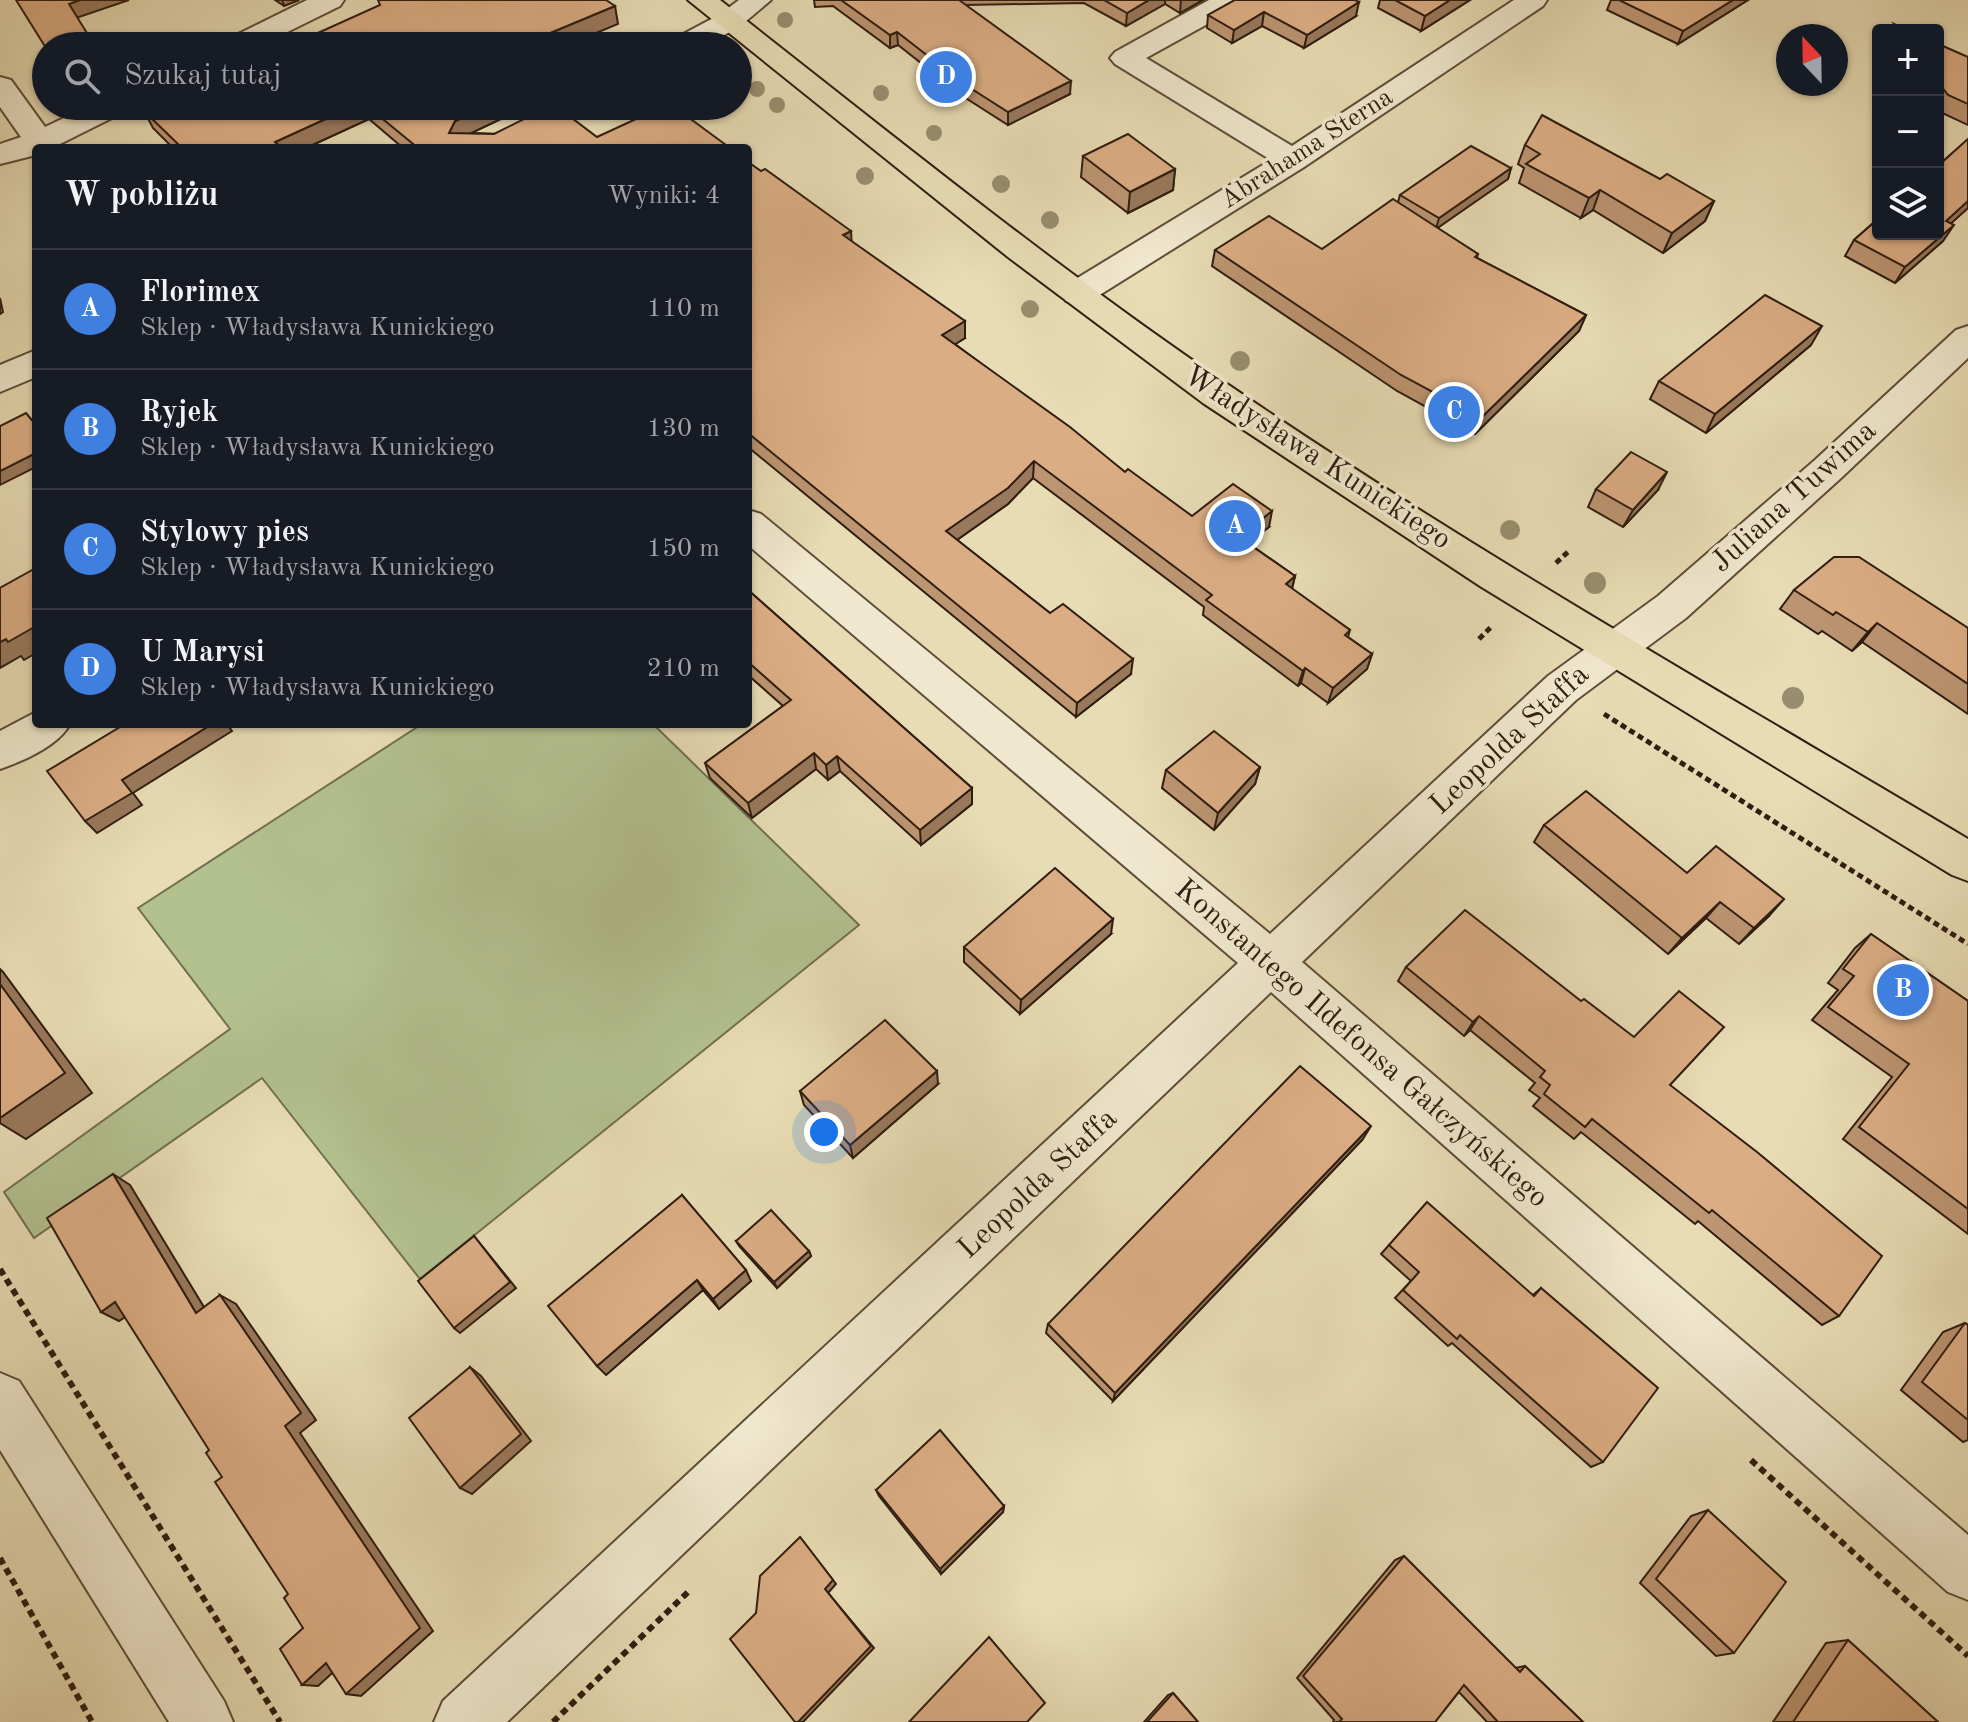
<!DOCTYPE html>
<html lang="pl">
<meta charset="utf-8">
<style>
:root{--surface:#171b24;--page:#20242c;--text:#f1f3f6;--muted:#9ea1a6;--line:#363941;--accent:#c59692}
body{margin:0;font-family:"Old Standard TT",serif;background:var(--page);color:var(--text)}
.controls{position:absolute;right:24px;top:24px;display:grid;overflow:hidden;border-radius:8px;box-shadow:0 2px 6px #0004}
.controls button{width:72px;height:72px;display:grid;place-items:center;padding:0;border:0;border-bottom:2px solid var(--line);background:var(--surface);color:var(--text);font:40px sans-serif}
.compass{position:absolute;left:1776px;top:24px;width:72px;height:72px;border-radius:50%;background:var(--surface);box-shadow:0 2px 6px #0004;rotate:338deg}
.you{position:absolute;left:824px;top:1132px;width:28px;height:28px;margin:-20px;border:6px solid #fff;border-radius:50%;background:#1a73e8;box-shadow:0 0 0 12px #1a73e833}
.badge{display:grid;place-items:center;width:52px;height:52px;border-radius:50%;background:var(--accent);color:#fff;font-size:26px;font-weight:700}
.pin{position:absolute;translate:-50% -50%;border:4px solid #fff;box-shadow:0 2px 8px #0006}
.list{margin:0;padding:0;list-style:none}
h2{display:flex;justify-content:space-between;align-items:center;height:104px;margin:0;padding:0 32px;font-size:34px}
h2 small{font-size:26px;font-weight:400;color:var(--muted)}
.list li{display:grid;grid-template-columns:52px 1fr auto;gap:24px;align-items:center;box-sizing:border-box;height:120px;padding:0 32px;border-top:2px solid var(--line)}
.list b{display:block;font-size:30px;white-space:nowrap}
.list p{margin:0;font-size:26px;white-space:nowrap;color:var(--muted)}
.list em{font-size:26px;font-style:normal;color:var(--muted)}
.icon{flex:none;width:44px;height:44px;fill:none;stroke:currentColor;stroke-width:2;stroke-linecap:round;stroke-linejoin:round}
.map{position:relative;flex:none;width:1968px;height:1722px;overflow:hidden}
.search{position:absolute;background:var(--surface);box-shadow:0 2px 6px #0004;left:32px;top:32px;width:720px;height:88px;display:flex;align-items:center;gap:20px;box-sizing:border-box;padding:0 28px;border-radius:44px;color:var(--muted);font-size:30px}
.panel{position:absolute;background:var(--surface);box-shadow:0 2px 6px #0004;left:32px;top:144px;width:720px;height:584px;border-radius:8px}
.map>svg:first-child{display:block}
.green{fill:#b3c18f;stroke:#716f50;stroke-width:2}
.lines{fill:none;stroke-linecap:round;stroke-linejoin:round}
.minor-casing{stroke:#5d4d39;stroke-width:4}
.primary-casing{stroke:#2f1d10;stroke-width:4}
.path-far2{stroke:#2f1d10;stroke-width:4;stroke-dasharray:4 3;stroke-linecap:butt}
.path-far1{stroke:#2f1d10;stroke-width:5;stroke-dasharray:6 4;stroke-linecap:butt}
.path{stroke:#2f1d10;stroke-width:6;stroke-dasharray:7 5;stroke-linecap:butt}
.minor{fill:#f0e8ce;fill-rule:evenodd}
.primary{fill:#e8dcb4;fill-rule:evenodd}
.tree{fill:#988e6f}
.wall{fill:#bc9572;stroke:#2f1d10;stroke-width:2}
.shaded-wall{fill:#99795c;stroke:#2f1d10;stroke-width:2}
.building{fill:#dbad84;stroke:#2f1d10;stroke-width:2}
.labels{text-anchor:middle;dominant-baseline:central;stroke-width:7;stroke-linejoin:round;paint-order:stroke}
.far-street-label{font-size:26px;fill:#2f1d10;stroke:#f0e8ce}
.street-label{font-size:30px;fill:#2f1d10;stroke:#f0e8ce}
</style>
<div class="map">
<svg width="1968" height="1722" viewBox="0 0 1968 1722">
<rect width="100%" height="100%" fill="#e8dcb4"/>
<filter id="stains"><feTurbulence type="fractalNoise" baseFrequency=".0025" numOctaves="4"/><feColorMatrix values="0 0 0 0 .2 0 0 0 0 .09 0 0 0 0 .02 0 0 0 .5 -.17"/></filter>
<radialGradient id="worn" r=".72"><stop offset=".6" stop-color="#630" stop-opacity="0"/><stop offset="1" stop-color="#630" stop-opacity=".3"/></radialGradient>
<!-- green -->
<polygon class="green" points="422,724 653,724 859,925 420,1279 262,1078 34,1238 4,1192 230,1029 138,908"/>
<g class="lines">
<defs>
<g id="minor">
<polygon points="307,0 344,0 340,6 259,46 221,46 226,40"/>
<polygon points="739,0 771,0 739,27 704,46 667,46 672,40 719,15"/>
<polygon points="1209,0 1244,0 1240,6 1146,58 1292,146 1514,0 1547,0 1543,6 1304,167 1090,301 1078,304 1066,301 1061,293 1066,285 1271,160 1115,64 1110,58 1115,52"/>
<polygon points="0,77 11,80 45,127 89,106 128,106 124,112 58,145 61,148 36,148 36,155 0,164 0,144 21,137 0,107"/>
<polygon points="1968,326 1968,358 1841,478 1686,618 1576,700 1302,962 1968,1535 1968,1600 1948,1592 1271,992 507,1722 434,1722 443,1701 1238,963 748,545 748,510 761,514 1270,934 1548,676 1658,596 1815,460 1956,330"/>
<polygon points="36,350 36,377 0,392 0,365"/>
<path d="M36,712V724H70C58,746 23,761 0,769V731Z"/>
<polygon points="0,1373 19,1381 224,1701 233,1722 169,1722 0,1450"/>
</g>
<path id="primary" d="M688,0H720C889,132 1055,268 1233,388C1471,550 1721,692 1968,839V881L1952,875L1480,586L1203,403L1008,257Z"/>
</defs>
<!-- minor casing -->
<use href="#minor" class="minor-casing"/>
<!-- primary casing -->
<use href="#primary" class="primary-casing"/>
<!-- path-far2 -->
<polyline class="path-far2" points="630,46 642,40"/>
<!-- path-far1 -->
<g class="path-far1">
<polyline points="1556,563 1570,550"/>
<polyline points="1479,639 1492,626"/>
<polyline points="1604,714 1968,944"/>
</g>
<!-- path -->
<g class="path">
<polyline points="0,1269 280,1722"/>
<polyline points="1751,1460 1968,1656"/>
<polyline points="0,1558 92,1722"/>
<polyline points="553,1722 688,1592"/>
</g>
<!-- minor -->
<use href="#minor" class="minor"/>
<!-- primary -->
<use href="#primary" class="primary"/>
</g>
<!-- trees -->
<g class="tree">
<circle cx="785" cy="20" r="8"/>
<circle cx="757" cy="89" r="8"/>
<circle cx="881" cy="93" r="8"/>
<circle cx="777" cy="105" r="8"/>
<circle cx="934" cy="133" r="8"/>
<circle cx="865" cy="176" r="9"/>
<circle cx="1001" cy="184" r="9"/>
<circle cx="1050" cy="220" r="9"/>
<circle cx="1030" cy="309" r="9"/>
<circle cx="1240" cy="361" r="10"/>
<circle cx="1510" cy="530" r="10"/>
<circle cx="1595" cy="583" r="11"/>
<circle cx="1793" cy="698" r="11"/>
</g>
<!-- wall -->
<g class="wall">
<polygon points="275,0 299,0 284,6"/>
<polygon points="814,0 1203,0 1180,13 1165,4 1126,26 1084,3 965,5 1070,94 1008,125 964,97 898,45 890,48 833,6 815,7"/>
<polygon points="1235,0 1356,16 1304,48 1262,26 1232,43 1207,28 1208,15"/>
<polygon points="1380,0 1470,0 1421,31 1378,8"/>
<polygon points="1611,0 1748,0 1678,44 1607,10"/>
<polygon points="1938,44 1968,57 1968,125 1938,111"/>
<polygon points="155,106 528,106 471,133 597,137 730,148 403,148 369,119 306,148 173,148 153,128 144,111"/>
<polygon points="1968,139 1968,208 1951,223 1943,241 1895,283 1845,256 1854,240"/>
<polygon points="1525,145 1660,179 1714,201 1705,221 1663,253 1593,210 1581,218 1519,183 1524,168 1518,164"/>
<polygon points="1083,156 1175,169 1173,190 1128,213 1081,177"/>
<polygon points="748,162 851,241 965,338 955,344 1125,472 1192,516 1269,527 1248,543 1295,576 1292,589 1350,630 1348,637 1372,654 1367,669 1328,703 1301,683 1298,686 1203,615 1204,607 1033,478 1008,504 957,540 1050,613 1131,674 1076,717 748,447"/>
<polygon points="1511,168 1508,179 1437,228 1478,254 1477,258 1586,315 1579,331 1475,434 1397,391 1212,266 1215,250 1322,249 1398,202 1400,195"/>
<polygon points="1811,345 1706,433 1650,399 1659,381"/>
<polygon points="1596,489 1658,490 1623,527 1588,507"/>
<polygon points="748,590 972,788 972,804 921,845 840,771 828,780 816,769 752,818 710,778 705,763 783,706 748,675"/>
<polygon points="1794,590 1968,628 1968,714 1862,642 1852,651 1822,631 1818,634 1780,609"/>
<polygon points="1260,767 1255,784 1214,830 1162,788 1166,770"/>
<polygon points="1544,825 1687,873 1769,916 1739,944 1706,918 1668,954 1534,842"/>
<polygon points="1111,934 1020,1014 964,962 964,947"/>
<polygon points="1871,934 1968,1001 1968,1234 1843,1139 1892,1077 1812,1020 1838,990 1828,983 1855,948"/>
<polygon points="1406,967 1670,1085 1839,1316 1822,1325 1698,1221 1695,1224 1581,1132 1574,1139 1533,1106 1540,1098 1529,1090 1535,1083 1470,1030 1464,1036 1398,981"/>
<polygon points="938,1084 853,1158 804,1105 800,1091"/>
<polygon points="1363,1139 1113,1401 1046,1333 1048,1324"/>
<polygon points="682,1195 751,1281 719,1309 703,1290 606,1375"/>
<polygon points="736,1241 809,1251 811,1256 777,1288 739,1246"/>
<polygon points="1389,1245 1533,1295 1541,1288 1603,1462 1591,1467 1452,1343 1448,1346 1395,1298 1411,1281 1381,1254"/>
<polygon points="1965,1323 1968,1325 1968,1440 1963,1442 1901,1390 1943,1332"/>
<polygon points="876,1490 1004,1506 1003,1512 941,1574 879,1496"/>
<polygon points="1708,1510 1734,1653 1716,1656 1640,1583 1691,1516"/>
<polygon points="1404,1556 1515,1668 1525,1666 1583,1722 1487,1722 1459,1692 1435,1722 1333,1722 1334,1720 1297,1678 1395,1560"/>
<polygon points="1848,1640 1938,1722 1773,1722 1826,1643"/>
<polygon points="1173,1693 1198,1722 1144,1722 1168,1695"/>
</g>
<!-- shaded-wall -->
<g class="shaded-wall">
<polygon points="80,0 129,0 76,18 69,4"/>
<polygon points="282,0 299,0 284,6"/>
<polygon points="1149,0 1165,0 1165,4 1126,26 1127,13"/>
<polygon points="1181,0 1203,0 1180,13"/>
<polygon points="1450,0 1470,0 1421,31 1425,16"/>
<polygon points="1733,0 1748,0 1678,44 1683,31"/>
<polygon points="1359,2 1356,16 1304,48 1307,35"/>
<polygon points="615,6 618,24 565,46 519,46"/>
<polygon points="1264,12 1262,26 1232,43 1234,30"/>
<polygon points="897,32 898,45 890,48 890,35"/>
<polygon points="1071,81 1070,94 1008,125 1008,112"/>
<polygon points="354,106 364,106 369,119 306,148 278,148 275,142"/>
<polygon points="487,106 528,106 461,138 449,133 455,121"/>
<polygon points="1511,168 1508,179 1436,229 1439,218"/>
<polygon points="1175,169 1173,190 1128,213 1130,192"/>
<polygon points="1600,190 1593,210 1581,218 1589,198"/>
<polygon points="1714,201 1705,221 1663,253 1672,233"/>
<polygon points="1968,201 1968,208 1936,237 1946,221"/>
<polygon points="1954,225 1943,241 1895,283 1905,267"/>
<polygon points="851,231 852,248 843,235"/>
<polygon points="0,298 3,312 0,314"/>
<polygon points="1586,315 1579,331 1475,434 1481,418"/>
<polygon points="965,321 965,338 943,352 942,335"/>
<polygon points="1822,326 1811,345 1706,433 1715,414"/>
<polygon points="36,453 36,467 0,485 0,471"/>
<polygon points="1034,461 1033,478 1008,504 947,547 946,531"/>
<polygon points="1667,472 1658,490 1623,527 1633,510"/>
<polygon points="1272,511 1269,527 1236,553 1239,537"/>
<polygon points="1295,576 1291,592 1286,584"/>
<polygon points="1877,623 1862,642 1852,651 1868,632"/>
<polygon points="36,626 36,653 24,660 21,656 0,668 0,642"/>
<polygon points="1372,654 1367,669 1328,703 1333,688"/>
<polygon points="1133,659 1131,674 1076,717 1077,703"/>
<polygon points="1305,668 1301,683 1298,686 1303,671"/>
<polygon points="212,724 227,724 232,731 133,793 142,805 97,833 85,821 122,780"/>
<polygon points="814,753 816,769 752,818 748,803"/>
<polygon points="837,756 840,771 828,780 826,765"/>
<polygon points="1260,767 1255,784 1214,830 1218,813"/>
<polygon points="972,788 972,804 921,845 920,830"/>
<polygon points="1784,899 1769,916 1739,944 1754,928"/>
<polygon points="1720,902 1706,918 1668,954 1682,938"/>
<polygon points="1113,919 1111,934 1020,1014 1021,1000"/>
<polygon points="0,969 3,972 92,1093 26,1139 0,1123"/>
<polygon points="1479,1016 1470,1030 1464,1036 1473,1022"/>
<polygon points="937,1071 938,1084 853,1158 850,1145"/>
<polygon points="1371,1126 1363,1139 1113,1401 1115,1393"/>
<polygon points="113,1174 130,1185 213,1322 196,1313"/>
<polygon points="474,1236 516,1288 460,1333 454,1328"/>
<polygon points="809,1251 811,1256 777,1288 774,1282"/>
<polygon points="746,1270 751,1281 719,1309 713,1299"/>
<polygon points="697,1280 703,1290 606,1375 597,1366"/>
<polygon points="220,1295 236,1304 316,1420 300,1433 433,1631 361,1696 346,1694 285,1426"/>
<polygon points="115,1302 133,1312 119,1321 101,1312"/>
<polygon points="470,1367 481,1376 531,1441 472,1494 460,1488"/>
<polygon points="1004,1506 1003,1512 941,1574 940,1569"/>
<polygon points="800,1537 836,1584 828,1593 874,1648 803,1722 798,1722 825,1589"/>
<polygon points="326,1663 341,1665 318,1686 302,1685"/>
</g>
<!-- building -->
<g class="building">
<polygon points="16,0 80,0 69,4 95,46 46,46 46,48"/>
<polygon points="378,0 606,0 615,6 519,46 289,46 380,5"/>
<polygon points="841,0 959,0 1071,81 1008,112 964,84 897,32 890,35"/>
<polygon points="1104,0 1149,0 1127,13"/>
<polygon points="1235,0 1355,0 1359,2 1307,35 1264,12 1234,30 1208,15"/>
<polygon points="1395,0 1450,0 1425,16"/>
<polygon points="1619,0 1733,0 1683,31"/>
<polygon points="1894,24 1907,30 1898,30"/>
<polygon points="1938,44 1968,57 1968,104 1948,95 1938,82"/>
<polygon points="155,106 354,106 275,142 282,148 182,148 144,111"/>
<polygon points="367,106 487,106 455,121 449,133 494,134 550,106 556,106 597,137 664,106 673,106 730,148 418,148"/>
<polygon points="1542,115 1660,179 1667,174 1714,201 1672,233 1600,190 1589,198 1526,164 1540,154 1525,145"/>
<polygon points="1128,134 1175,169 1130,192 1083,156"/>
<polygon points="1968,139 1968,201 1946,221 1954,225 1905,267 1854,240 1878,219 1878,234 1938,234 1938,166"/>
<polygon points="1471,146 1511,168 1439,218 1400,195"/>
<polygon points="748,162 761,171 765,169 851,231 843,235 965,321 942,335 1070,427 1125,472 1128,469 1192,516 1233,484 1272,511 1239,537 1295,576 1286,584 1350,630 1345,635 1372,654 1333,688 1305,668 1303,671 1206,600 1212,595 1034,461 1008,488 946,531 1050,613 1063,604 1133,659 1077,703 748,433"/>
<polygon points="1393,199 1478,254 1475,257 1586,315 1481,418 1401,375 1215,250 1269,216 1322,249"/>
<polygon points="1765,295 1822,326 1715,414 1659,381"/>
<polygon points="26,413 36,425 36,453 0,471 0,426"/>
<polygon points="1631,452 1667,472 1633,510 1596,489"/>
<polygon points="1834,557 1859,557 1968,628 1968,684 1877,623 1868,632 1836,612 1833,615 1794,590"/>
<polygon points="34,569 36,572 36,626 8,642 6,639 0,642 0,588"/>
<polygon points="748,590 972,788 920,830 837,756 826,765 814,753 748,803 705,763 791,700 748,662"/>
<polygon points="125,724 212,724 122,780 132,793 85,821 47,771"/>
<polygon points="1214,731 1260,767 1218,813 1166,770"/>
<polygon points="1586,791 1687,873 1716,846 1784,899 1754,928 1720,902 1682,938 1544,825"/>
<polygon points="1055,868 1113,919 1021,1000 964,947"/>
<polygon points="1465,910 1581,1001 1584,999 1634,1037 1679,991 1724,1027 1670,1085 1757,1152 1882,1256 1839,1316 1712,1210 1709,1213 1592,1119 1585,1127 1544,1094 1550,1085 1540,1077 1545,1071 1479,1016 1473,1022 1406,967"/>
<polygon points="1871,934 1968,1001 1968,1209 1859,1127 1909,1064 1828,1007 1854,976 1843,969"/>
<polygon points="0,984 65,1073 0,1118"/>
<polygon points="885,1020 937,1071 850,1145 800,1091"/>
<polygon points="1300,1066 1371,1126 1115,1393 1048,1324"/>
<polygon points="113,1174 196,1313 220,1295 301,1413 285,1426 420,1628 346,1694 326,1663 302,1685 280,1649 303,1628 284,1598 288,1594 215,1482 222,1477 206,1453 209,1450 115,1302 101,1312 47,1218"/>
<polygon points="682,1195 746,1270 713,1299 697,1280 597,1366 548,1306"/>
<polygon points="1427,1202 1534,1296 1541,1288 1658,1388 1603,1462 1460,1335 1457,1339 1403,1290 1419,1272 1389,1245"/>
<polygon points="771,1210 809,1251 774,1282 736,1241"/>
<polygon points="474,1236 510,1282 454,1328 418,1281"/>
<polygon points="1965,1323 1968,1325 1968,1420 1922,1382"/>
<polygon points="470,1367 521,1434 460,1488 409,1418"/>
<polygon points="940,1430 1004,1506 940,1569 876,1490"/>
<polygon points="1708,1510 1786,1582 1734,1653 1656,1579"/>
<polygon points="800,1537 833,1580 825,1589 871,1646 798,1722 795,1722 730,1639 756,1613 760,1576"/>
<polygon points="1404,1556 1520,1672 1525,1666 1583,1722 1498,1722 1464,1685 1435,1722 1339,1722 1342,1719 1303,1676"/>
<polygon points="989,1637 1045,1703 1027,1722 909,1722"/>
<polygon points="1848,1640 1938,1722 1793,1722"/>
<polygon points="1173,1693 1198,1722 1147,1722"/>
</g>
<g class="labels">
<!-- far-street labels -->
<g class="far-street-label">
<text transform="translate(1307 149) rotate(-33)">Abrahama Sterna</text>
</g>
<!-- street labels -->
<g class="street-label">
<text transform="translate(1317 458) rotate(33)">Władysława Kunickiego</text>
<text transform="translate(1794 497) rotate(-42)">Juliana Tuwima</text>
<text transform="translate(1510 740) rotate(-43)">Leopolda Staffa</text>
<text transform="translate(1361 1044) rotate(41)">Konstantego Ildefonsa Gałczyńskiego</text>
<text transform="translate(1038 1184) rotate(-43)">Leopolda Staffa</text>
</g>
</g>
<rect width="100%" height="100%" filter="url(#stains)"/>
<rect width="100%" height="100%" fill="url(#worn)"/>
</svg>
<div class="controls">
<button>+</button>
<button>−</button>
<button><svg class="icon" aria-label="layers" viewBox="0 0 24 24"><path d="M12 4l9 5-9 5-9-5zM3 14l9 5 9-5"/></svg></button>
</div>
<svg class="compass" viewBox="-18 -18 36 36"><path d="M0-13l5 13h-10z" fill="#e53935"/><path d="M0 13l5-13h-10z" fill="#9ea1a6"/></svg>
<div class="you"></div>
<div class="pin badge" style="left:1235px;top:526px;background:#3f7fe0">A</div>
<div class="pin badge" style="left:1903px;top:990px;background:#3f7fe0">B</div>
<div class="pin badge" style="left:1454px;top:412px;background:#3f7fe0">C</div>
<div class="pin badge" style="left:946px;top:77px;background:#3f7fe0">D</div>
<div class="search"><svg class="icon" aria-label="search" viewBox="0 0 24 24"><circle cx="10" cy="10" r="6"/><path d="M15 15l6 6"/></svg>Szukaj tutaj</div>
<section class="panel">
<h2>W pobliżu<small>Wyniki: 4</small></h2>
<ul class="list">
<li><span class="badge" style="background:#3f7fe0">A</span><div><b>Florimex</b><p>Sklep · Władysława Kunickiego</p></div><em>110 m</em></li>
<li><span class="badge" style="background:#3f7fe0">B</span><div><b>Ryjek</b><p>Sklep · Władysława Kunickiego</p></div><em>130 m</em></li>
<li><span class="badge" style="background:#3f7fe0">C</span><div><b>Stylowy pies</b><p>Sklep · Władysława Kunickiego</p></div><em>150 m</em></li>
<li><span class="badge" style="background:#3f7fe0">D</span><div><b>U Marysi</b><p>Sklep · Władysława Kunickiego</p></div><em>210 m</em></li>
</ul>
</section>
</div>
